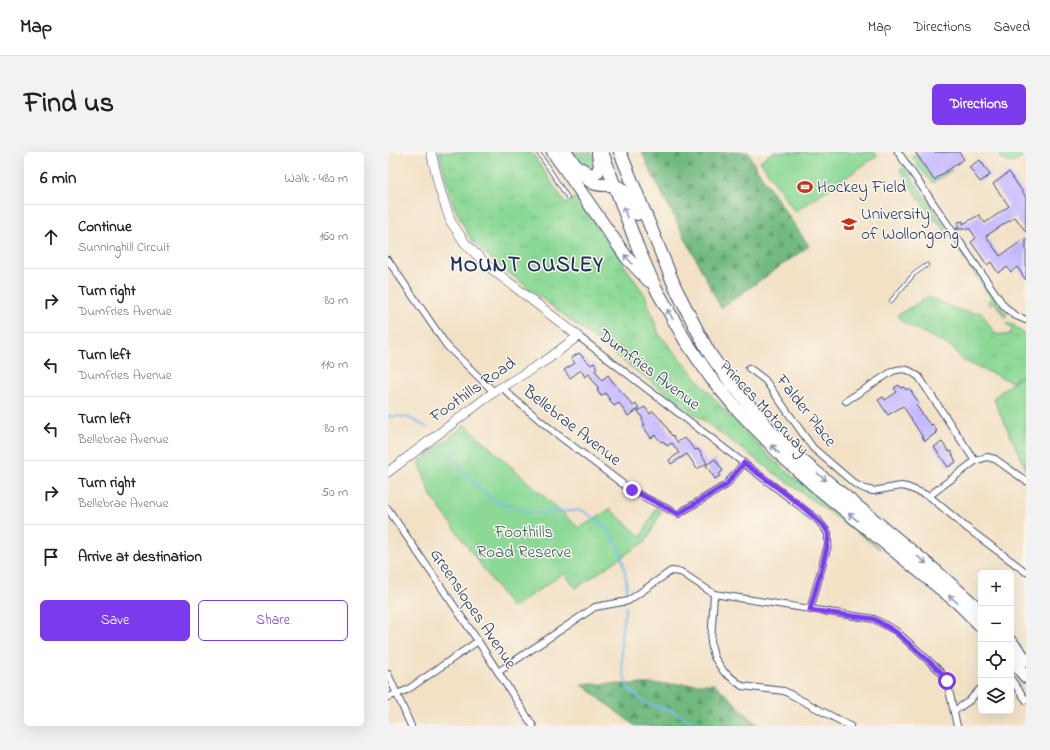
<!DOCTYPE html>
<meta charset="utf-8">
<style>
:root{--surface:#fff;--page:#f2f2f2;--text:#202124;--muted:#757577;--line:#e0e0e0;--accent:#7c3aed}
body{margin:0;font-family:"Indie Flower",sans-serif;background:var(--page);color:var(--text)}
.controls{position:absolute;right:12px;bottom:12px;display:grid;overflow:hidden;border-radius:6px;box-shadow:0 4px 16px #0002}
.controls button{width:36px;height:36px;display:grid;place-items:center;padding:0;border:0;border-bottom:1px solid var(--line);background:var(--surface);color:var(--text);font:20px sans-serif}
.stop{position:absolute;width:12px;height:12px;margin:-9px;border:3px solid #7c3aed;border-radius:50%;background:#fff}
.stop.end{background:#7c3aed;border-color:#fff;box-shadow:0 1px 4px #0008}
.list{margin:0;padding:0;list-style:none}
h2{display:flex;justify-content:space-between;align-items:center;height:52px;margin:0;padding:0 16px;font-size:17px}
h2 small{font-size:13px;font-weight:400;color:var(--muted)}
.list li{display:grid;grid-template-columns:26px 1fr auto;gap:12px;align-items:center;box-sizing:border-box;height:64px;padding:0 16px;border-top:1px solid var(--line)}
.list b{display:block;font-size:15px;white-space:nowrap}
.list p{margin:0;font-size:13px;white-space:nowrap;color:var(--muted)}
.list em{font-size:13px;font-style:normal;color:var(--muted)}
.actions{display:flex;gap:8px;padding:12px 16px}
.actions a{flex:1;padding:9px 0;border:1px solid var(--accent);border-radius:6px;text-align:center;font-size:14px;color:var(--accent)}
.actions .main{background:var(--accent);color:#fff}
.icon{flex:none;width:22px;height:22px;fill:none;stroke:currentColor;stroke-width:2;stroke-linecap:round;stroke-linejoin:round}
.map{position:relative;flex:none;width:638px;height:574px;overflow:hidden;border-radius:6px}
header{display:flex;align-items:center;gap:24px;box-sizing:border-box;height:56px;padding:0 20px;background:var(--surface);border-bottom:1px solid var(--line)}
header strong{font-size:19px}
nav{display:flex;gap:22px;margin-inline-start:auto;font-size:14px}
.intro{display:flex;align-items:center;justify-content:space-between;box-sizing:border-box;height:96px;padding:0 24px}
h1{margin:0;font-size:28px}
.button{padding:10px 18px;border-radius:6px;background:var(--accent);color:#fff;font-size:14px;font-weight:700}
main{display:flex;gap:24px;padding:0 24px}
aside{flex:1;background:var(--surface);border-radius:6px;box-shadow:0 4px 16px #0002}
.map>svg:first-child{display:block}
.grass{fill:url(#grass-tufts);stroke:#54847a}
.forest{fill:url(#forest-firs);stroke:#46746e}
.green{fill:#8cd996;stroke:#54847a}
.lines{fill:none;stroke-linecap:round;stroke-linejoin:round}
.stream{stroke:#7cbcf1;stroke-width:2}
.building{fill:#c3b6ff}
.lane-casing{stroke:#3b4a6e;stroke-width:4.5}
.street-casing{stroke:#3b4a6e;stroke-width:8}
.secondary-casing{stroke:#3b4a6e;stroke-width:10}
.highway-casing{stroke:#3b4a6e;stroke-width:14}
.lane{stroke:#fff;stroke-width:3}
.street{stroke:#fff;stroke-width:6}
.secondary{stroke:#fff;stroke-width:9}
.highway{stroke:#fff;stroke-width:12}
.oneway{stroke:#8d97ae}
.route{stroke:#7c3aed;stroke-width:5}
.labels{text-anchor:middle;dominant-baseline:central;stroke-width:3;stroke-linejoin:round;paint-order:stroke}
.poi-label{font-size:17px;fill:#1b2f5e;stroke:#fbf7ec;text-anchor:start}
.street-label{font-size:17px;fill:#1b2f5e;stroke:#fbf7ec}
.park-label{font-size:17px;fill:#375a6c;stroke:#fbf7ec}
.district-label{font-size:21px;font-weight:bold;letter-spacing:1px;fill:#1b2f5e;stroke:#fbf7ec}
</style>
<header>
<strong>Map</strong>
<nav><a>Map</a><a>Directions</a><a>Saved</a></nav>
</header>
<div class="intro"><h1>Find us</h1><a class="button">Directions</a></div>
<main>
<aside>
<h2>6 min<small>Walk · 480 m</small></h2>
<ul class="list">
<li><svg class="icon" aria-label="ahead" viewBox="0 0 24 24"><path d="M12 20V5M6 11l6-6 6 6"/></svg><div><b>Continue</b><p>Sunninghill Circuit</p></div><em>160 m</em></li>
<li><svg class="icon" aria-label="right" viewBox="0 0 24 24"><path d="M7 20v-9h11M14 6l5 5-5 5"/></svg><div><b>Turn right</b><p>Dumfries Avenue</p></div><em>80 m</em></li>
<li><svg class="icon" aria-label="left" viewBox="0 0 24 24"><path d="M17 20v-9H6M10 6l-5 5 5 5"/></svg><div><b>Turn left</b><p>Dumfries Avenue</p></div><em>110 m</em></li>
<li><svg class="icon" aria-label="left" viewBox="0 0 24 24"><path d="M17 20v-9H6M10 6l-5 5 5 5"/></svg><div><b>Turn left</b><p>Bellebrae Avenue</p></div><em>80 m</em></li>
<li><svg class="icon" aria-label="right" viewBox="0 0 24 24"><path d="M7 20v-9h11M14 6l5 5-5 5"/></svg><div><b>Turn right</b><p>Bellebrae Avenue</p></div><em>50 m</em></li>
<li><svg class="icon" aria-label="arrive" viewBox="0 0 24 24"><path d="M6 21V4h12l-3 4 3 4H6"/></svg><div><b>Arrive at destination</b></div></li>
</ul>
<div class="actions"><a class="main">Save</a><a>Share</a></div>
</aside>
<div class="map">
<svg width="638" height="574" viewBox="0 0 638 574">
<defs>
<pattern id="grass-tufts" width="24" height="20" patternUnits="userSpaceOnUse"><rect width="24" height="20" fill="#8cd996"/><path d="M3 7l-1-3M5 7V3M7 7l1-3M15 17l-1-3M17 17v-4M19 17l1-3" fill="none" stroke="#78bb84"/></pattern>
<pattern id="forest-firs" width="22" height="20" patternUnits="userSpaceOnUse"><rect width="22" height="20" fill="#71b97f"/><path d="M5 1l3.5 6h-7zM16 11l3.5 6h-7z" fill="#5c976b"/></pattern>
</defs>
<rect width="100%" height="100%" fill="#fbf7ec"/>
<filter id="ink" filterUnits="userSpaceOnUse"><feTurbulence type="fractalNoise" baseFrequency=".025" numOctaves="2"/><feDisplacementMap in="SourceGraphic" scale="8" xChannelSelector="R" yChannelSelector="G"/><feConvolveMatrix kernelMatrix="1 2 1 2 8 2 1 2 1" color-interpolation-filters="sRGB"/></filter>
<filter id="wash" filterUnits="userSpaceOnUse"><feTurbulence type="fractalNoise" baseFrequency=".012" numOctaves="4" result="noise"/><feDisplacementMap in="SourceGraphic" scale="16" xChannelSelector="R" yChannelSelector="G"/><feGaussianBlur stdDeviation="0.9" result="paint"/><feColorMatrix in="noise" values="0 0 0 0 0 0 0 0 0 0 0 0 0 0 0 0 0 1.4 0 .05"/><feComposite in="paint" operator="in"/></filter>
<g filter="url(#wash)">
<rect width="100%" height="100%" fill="#f3e1c6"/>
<!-- grass -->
<g class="grass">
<polygon points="51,0 143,0 178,52 189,45 257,143 271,182 330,251 385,308 492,397 359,301 246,217 104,108 82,86 65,52"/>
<polygon points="184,0 203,0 207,10 206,18 192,11"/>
<polygon points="517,16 563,83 561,84 550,70 544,66 512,18"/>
<polygon points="569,96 572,96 619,163 617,166 607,151 601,153 600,149 603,146"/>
<path d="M541,145C552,150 582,165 593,160L607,182L621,183L625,176L618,172L622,170L638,184V220L624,230L574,208L564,195L516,171L509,163Z"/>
</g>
<!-- forest -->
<g class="forest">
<polygon points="254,0 360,0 368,16 421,94 333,156 260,14"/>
<polygon points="193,532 327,532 371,574 247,574"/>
</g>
<!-- green -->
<g class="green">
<polygon points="385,0 486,0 489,4 407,60 372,9"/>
<path d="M611,0H631L635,4C628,11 623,13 614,7Z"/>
<polygon points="528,2 546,28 562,16 564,18 545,31 531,16 524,4"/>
<polygon points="638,220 638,317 605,246"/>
<polygon points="77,273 191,376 222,357 253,385 268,356 273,360 259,388 188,436 176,421 124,456 43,344 31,310"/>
</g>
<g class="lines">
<!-- stream -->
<g class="stream">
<polyline points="0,264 19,265 39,275"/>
<path d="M62,303C74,316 88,336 102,346C112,353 141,361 154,361C168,361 181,359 194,358C202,364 213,370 219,377C233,393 238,419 239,439"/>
<polyline points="238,455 233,483 234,515 240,536 257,551 284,559 311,574"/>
</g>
</g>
<g id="blocks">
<!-- building -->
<g class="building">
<polygon points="527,0 571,0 576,7 546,28"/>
<polygon points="592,8 602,23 592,30 581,15"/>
<polygon points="621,20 638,45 638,80 627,65 598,84 612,104 638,86 638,128 629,115 623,120 619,115 610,121 603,110 599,113 583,90 588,86 582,77 568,77 570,76 570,70 575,69 575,72 591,63 597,71 621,54 605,32"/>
<polygon points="191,201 203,213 206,211 209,216 207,218 214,228 220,223 234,242 235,241 245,254 248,252 251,257 240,264 231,251 226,254 217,241 213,244 209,238 211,237 201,222 197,225 193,218 182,226 176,218 187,211 183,206"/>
<polygon points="511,233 513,236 516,235 518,238 521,236 531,251 528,253 539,269 543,273 544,272 549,279 547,280 548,281 537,289 515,254 500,263 490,248 495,245 497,248 509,240 506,236"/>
<polygon points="257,255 262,262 265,259 273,268 274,268 284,284 285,283 289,290 297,286 307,298 310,297 319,311 309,317 299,302 283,312 281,308 291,301 284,291 279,294 275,289 273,290 267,283 263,286 255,274 257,273 254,268 255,267 250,259"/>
<polygon points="554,290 561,300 563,299 568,310 560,315 546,295"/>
<polygon points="327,307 335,319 331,322 332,324 327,327 318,313"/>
</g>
</g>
</g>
<g filter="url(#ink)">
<use href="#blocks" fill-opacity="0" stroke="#3b4a6e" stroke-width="1"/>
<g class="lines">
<defs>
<g id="lane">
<polyline points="150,0 180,46"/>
<polyline points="503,149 526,122 539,113"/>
</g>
<g id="street">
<polyline points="510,0 616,154 626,163 638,168"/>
<polyline points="0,108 59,194 106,240"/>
<polyline points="190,184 430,368 440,381 440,393 422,458"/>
<polyline points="361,216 377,228 425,296 467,332 477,337 485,339 513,334 519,335 541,344 579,376 638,420"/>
<polyline points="114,235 125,246 170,283 244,339 290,362 338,333 356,311"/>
<path d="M458,249L505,219C516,215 522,218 531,225L587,309"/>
<polyline points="541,344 587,309 599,305 607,307 638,329"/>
<polyline points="0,357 90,489 145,574"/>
<polyline points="326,442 323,491 326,505 336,520 354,534 396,539 462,574"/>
<polyline points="110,520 207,455 240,449 283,419 293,420 326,442 486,467 508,479 552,519 559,529 569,574"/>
<polyline points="0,522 23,574"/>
<polyline points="623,527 638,548"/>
<polyline points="0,545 19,538 90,489"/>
<polyline points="566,559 581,549 593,536"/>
</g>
<polyline id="secondary" points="0,320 106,240 160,207 190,184 100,114 77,91 63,70 52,38 43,0"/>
<g id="highway">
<polyline points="165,0 239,106 261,129"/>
<path d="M178,0C186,11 193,24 205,31C211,34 217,33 223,33C238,34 243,50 249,62"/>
<polyline points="214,0 250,96 267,135 297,188 323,226 347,255 394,304 426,333 570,451 593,474"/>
<polyline points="232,0 287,135 309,178 322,202 342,230 383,279 412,307 549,420 593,459"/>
<polyline points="194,17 202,23 209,21 212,14 210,2"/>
<polyline points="623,490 638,508"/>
<polyline points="623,507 638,525"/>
</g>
</defs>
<!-- lane casing -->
<use href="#lane" class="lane-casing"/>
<!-- street casing -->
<use href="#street" class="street-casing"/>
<!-- secondary casing -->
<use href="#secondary" class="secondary-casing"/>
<!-- highway casing -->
<use href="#highway" class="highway-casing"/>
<!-- lane -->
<use href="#lane" class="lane"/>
<!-- street -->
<use href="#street" class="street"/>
<!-- secondary -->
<use href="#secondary" class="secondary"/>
<!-- highway -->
<use href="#highway" class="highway"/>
</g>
<!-- one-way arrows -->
<defs><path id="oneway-shaft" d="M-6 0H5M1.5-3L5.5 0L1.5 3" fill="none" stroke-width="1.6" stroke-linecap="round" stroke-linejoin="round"/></defs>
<g class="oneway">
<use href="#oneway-shaft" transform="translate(237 60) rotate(-110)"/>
<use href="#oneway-shaft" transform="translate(240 107) rotate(-131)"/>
<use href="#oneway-shaft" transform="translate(282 162) rotate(-119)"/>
<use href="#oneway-shaft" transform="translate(387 297) rotate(-133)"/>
<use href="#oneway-shaft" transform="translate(434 325) rotate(40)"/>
<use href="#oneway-shaft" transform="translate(465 365) rotate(-141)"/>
<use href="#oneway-shaft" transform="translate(534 408) rotate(39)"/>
<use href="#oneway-shaft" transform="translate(565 447) rotate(-140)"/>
</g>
</g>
<g class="lines" filter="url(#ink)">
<!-- route -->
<path class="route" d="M244,338L290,362L338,333L356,311C370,322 437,368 440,381C443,391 425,445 422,458L486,467L508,480L552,519L559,529"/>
</g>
<!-- icons -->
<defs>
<symbol id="stadium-bare" viewBox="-9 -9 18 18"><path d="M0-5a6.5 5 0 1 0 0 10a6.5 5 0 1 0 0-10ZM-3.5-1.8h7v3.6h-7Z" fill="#c8321e" stroke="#fbf7ec" stroke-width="2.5" paint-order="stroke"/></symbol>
<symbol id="university-bare" viewBox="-9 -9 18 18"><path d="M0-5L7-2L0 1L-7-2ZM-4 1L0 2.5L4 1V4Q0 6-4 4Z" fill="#c8321e" stroke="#fbf7ec" stroke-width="2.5" paint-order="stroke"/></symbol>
</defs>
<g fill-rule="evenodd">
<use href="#stadium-bare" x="406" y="24" width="22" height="22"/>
<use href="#university-bare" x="450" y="61" width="22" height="22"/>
</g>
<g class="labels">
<!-- poi labels -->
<g class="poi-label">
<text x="429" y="35">Hockey Field</text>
<text x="473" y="62">University<tspan x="473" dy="20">of Wollongong</tspan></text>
</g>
<!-- street labels -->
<g class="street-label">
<text transform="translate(261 218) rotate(37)">Dumfries Avenue</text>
<text transform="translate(85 238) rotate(-35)">Foothills Road</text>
<text transform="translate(376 256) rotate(47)">Princes Motorway</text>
<text transform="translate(418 259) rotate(52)">Falder Place</text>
<text transform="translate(184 274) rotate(38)">Bellebrae Avenue</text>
<text transform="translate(85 457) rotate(56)">Greenslopes Avenue</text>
</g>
<!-- park labels -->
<g class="park-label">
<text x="136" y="380">Foothills<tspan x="136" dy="20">Road Reserve</tspan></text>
</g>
<!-- district labels -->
<g class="district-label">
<text x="139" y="114">MOUNT OUSLEY</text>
</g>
</g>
</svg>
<div class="controls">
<button>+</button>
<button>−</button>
<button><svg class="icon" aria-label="locate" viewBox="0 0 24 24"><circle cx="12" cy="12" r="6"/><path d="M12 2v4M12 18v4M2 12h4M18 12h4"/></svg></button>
<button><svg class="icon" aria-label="layers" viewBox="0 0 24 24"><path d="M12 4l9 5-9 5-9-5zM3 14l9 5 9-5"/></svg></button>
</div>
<div class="stop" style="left:559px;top:529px"></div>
<div class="stop end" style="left:244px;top:338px"></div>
</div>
</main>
